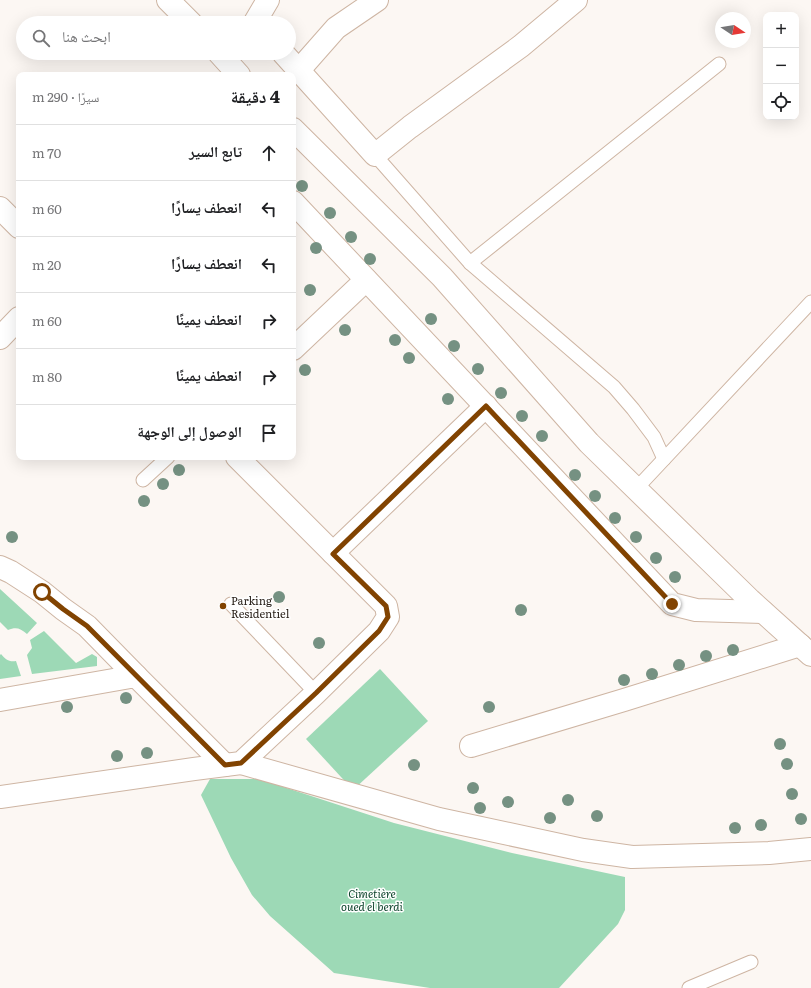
<!DOCTYPE html>
<html lang="ar">
<meta charset="utf-8">
<style>
:root{--surface:#fff;--page:#f2f2f2;--text:#202124;--muted:#757577;--line:#e0e0e0}
body{margin:0;font-family:Literata,"Noto Naskh Arabic",serif;background:var(--page);color:var(--text);direction:rtl}
.controls{position:absolute;right:12px;top:12px;display:grid;overflow:hidden;border-radius:8px;box-shadow:0 4px 16px #0002}
.controls button{width:36px;height:36px;display:grid;place-items:center;padding:0;border:0;border-bottom:1px solid var(--line);background:var(--surface);color:var(--text);font:20px sans-serif}
.compass{position:absolute;left:715px;top:12px;width:36px;height:36px;border-radius:50%;background:var(--surface);box-shadow:0 4px 16px #0002;rotate:102deg}
.stop{position:absolute;width:12px;height:12px;margin:-9px;border:3px solid #814301;border-radius:50%;background:#fff}
.stop.end{background:#814301;border-color:#fff;box-shadow:0 1px 4px #0008}
.list{margin:0;padding:0;list-style:none}
h2{display:flex;justify-content:space-between;align-items:center;height:52px;margin:0;padding:0 16px;font-size:17px}
h2 small{font-size:13px;font-weight:400;color:var(--muted)}
.list li{display:grid;grid-template-columns:26px 1fr auto;gap:12px;align-items:center;box-sizing:border-box;height:56px;padding:0 16px;border-top:1px solid var(--line)}
.list b{display:block;font-size:15px;white-space:nowrap}
.list em{font-size:13px;font-style:normal;color:var(--muted)}
.icon{flex:none;width:22px;height:22px;fill:none;stroke:currentColor;stroke-width:2;stroke-linecap:round;stroke-linejoin:round}
.map{position:relative;flex:none;width:811px;height:988px;overflow:hidden;direction:ltr}
.search{position:absolute;background:var(--surface);box-shadow:0 4px 16px #0002;left:16px;top:16px;width:280px;height:44px;display:flex;align-items:center;gap:10px;box-sizing:border-box;padding:0 14px;border-radius:22px;color:var(--muted);font-size:15px}
.panel{position:absolute;background:var(--surface);box-shadow:0 4px 16px #0002;left:16px;top:72px;width:280px;height:388px;border-radius:8px;direction:rtl}
.map>svg:first-child{display:block}
.green{fill:#9dd9b6}
.lines{fill:none;stroke-linecap:round;stroke-linejoin:round}
.lane-casing{stroke:#ceb5a3;stroke-width:15}
.street-casing{stroke:#ceb5a3;stroke-width:24}
.secondary-casing{stroke:#ceb5a3;stroke-width:24}
.lane{stroke:#fff;stroke-width:13}
.street{stroke:#fff;stroke-width:22}
.secondary{stroke:#fff;stroke-width:22}
.tree{fill:#759182}
.route{stroke:#814301;stroke-width:5}
.poi-dot{fill:#814301;stroke:#fff;stroke-width:1.5}
.labels{text-anchor:middle;dominant-baseline:central;stroke-width:3;stroke-linejoin:round;paint-order:stroke}
.poi-label{font-size:11px;fill:#271e17;stroke:#fff;text-anchor:start}
.park-label{font-size:11px;font-style:italic;fill:#063e26;stroke:#fff}
</style>
<div class="map">
<svg width="811" height="988" viewBox="0 0 811 988">
<rect width="100%" height="100%" fill="#fcf7f3"/>
<!-- green -->
<g class="green">
<path d="M0,589L37,623L27,634C20,628 16,627 8,630L0,622Z"/>
<polygon points="44,631 76,663 92,654 97,657 97,666 32,674 27,655 32,648 30,640"/>
<path d="M1,654C6,660 9,662 16,661L21,676L0,679V655Z"/>
<polygon points="380,669 428,721 353,790 306,739"/>
<polygon points="210,779 259,779 394,823 512,853 625,877 625,910 618,924 559,988 430,988 334,973 270,916 252,895 231,858 201,795"/>
</g>
<g class="lines">
<defs>
<g id="lane">
<polyline points="375,155 470,263 614,387 633,409 654,437 664,459"/>
<polyline points="470,263 719,64"/>
<polyline points="143,480 168,457"/>
<polyline points="636,489 811,302"/>
<polyline points="231,604 316,693"/>
<polyline points="689,988 751,962"/>
</g>
<g id="street">
<polyline points="255,22 268,0"/>
<polyline points="283,53 375,155 410,127 521,46 576,0"/>
<polyline points="299,70 336,28 377,0"/>
<polyline points="293,202 672,604 696,610 763,612"/>
<polyline points="0,208 19,227"/>
<polyline points="0,338 19,318"/>
<polyline points="293,349 366,280"/>
<polyline points="333,553 486,406"/>
<polyline points="0,567 11,572 42,592 63,609 87,626 136,676"/>
<polyline points="0,700 136,676 225,765"/>
<polyline points="471,746 624,700 800,645"/>
<polyline points="241,763 439,819 583,850 632,857 769,853 811,849"/>
<polyline points="0,797 194,769 241,763 316,693 379,631 388,617 386,606 237,457"/>
</g>
<g id="secondary">
<polyline points="168,0 191,23"/>
<polyline points="219,53 239,75"/>
<polyline points="293,129 442,277 589,443 750,600 811,655"/>
</g>
</defs>
<!-- lane casing -->
<use href="#lane" class="lane-casing"/>
<!-- street casing -->
<use href="#street" class="street-casing"/>
<!-- secondary casing -->
<use href="#secondary" class="secondary-casing"/>
<!-- lane -->
<use href="#lane" class="lane"/>
<!-- street -->
<use href="#street" class="street"/>
<!-- secondary -->
<use href="#secondary" class="secondary"/>
</g>
<!-- trees -->
<g class="tree">
<circle cx="302" cy="186" r="6"/>
<circle cx="330" cy="213" r="6"/>
<circle cx="351" cy="237" r="6"/>
<circle cx="316" cy="248" r="6"/>
<circle cx="370" cy="259" r="6"/>
<circle cx="310" cy="290" r="6"/>
<circle cx="431" cy="319" r="6"/>
<circle cx="345" cy="330" r="6"/>
<circle cx="395" cy="340" r="6"/>
<circle cx="454" cy="346" r="6"/>
<circle cx="409" cy="358" r="6"/>
<circle cx="478" cy="369" r="6"/>
<circle cx="305" cy="370" r="6"/>
<circle cx="501" cy="393" r="6"/>
<circle cx="448" cy="399" r="6"/>
<circle cx="522" cy="416" r="6"/>
<circle cx="542" cy="436" r="6"/>
<circle cx="179" cy="470" r="6"/>
<circle cx="575" cy="475" r="6"/>
<circle cx="163" cy="484" r="6"/>
<circle cx="595" cy="496" r="6"/>
<circle cx="144" cy="501" r="6"/>
<circle cx="615" cy="518" r="6"/>
<circle cx="12" cy="537" r="6"/>
<circle cx="636" cy="537" r="6"/>
<circle cx="656" cy="558" r="6"/>
<circle cx="675" cy="577" r="6"/>
<circle cx="279" cy="597" r="6"/>
<circle cx="521" cy="610" r="6"/>
<circle cx="319" cy="643" r="6"/>
<circle cx="733" cy="650" r="6"/>
<circle cx="706" cy="656" r="6"/>
<circle cx="679" cy="665" r="6"/>
<circle cx="652" cy="674" r="6"/>
<circle cx="624" cy="680" r="6"/>
<circle cx="126" cy="698" r="6"/>
<circle cx="67" cy="707" r="6"/>
<circle cx="489" cy="707" r="6"/>
<circle cx="780" cy="744" r="6"/>
<circle cx="147" cy="753" r="6"/>
<circle cx="117" cy="756" r="6"/>
<circle cx="787" cy="764" r="6"/>
<circle cx="414" cy="765" r="6"/>
<circle cx="473" cy="788" r="6"/>
<circle cx="792" cy="794" r="6"/>
<circle cx="568" cy="800" r="6"/>
<circle cx="508" cy="802" r="6"/>
<circle cx="480" cy="808" r="6"/>
<circle cx="597" cy="816" r="6"/>
<circle cx="550" cy="818" r="6"/>
<circle cx="801" cy="819" r="6"/>
<circle cx="761" cy="825" r="6"/>
<circle cx="735" cy="828" r="6"/>
</g>
<g class="lines">
<!-- route -->
<polyline class="route" points="42,592 63,609 87,626 225,765 241,763 316,693 379,631 388,617 386,606 333,554 486,406 672,604"/>
</g>
<!-- markers -->
<circle class="poi-dot" cx="223" cy="606" r="4"/>
<g class="labels">
<!-- poi labels -->
<g class="poi-label">
<text x="231" y="600">Parking<tspan x="231" dy="13">Residentiel</tspan></text>
</g>
<!-- park labels -->
<g class="park-label">
<text x="372" y="893">Cimetière<tspan x="372" dy="13">oued el berdi</tspan></text>
</g>
</g>
</svg>
<div class="controls">
<button>+</button>
<button>−</button>
<button><svg class="icon" aria-label="locate" viewBox="0 0 24 24"><circle cx="12" cy="12" r="6"/><path d="M12 2v4M12 18v4M2 12h4M18 12h4"/></svg></button>
</div>
<svg class="compass" viewBox="-18 -18 36 36"><path d="M0-13l5 13h-10z" fill="#e53935"/><path d="M0 13l5-13h-10z" fill="#757577"/></svg>
<div class="stop" style="left:42px;top:592px"></div>
<div class="stop end" style="left:672px;top:604px"></div>
<div class="search"><svg class="icon" aria-label="search" viewBox="0 0 24 24"><circle cx="10" cy="10" r="6"/><path d="M15 15l6 6"/></svg>ابحث هنا</div>
<section class="panel">
<h2>4 دقيقة<small>سيرًا · 290 m</small></h2>
<ul class="list">
<li><svg class="icon" aria-label="ahead" viewBox="0 0 24 24"><path d="M12 20V5M6 11l6-6 6 6"/></svg><div><b>تابع السير</b></div><em>70 m</em></li>
<li><svg class="icon" aria-label="left" viewBox="0 0 24 24"><path d="M17 20v-9H6M10 6l-5 5 5 5"/></svg><div><b>انعطف يسارًا</b></div><em>60 m</em></li>
<li><svg class="icon" aria-label="left" viewBox="0 0 24 24"><path d="M17 20v-9H6M10 6l-5 5 5 5"/></svg><div><b>انعطف يسارًا</b></div><em>20 m</em></li>
<li><svg class="icon" aria-label="right" viewBox="0 0 24 24"><path d="M7 20v-9h11M14 6l5 5-5 5"/></svg><div><b>انعطف يمينًا</b></div><em>60 m</em></li>
<li><svg class="icon" aria-label="right" viewBox="0 0 24 24"><path d="M7 20v-9h11M14 6l5 5-5 5"/></svg><div><b>انعطف يمينًا</b></div><em>80 m</em></li>
<li><svg class="icon" aria-label="arrive" viewBox="0 0 24 24"><path d="M6 21V4h12l-3 4 3 4H6"/></svg><div><b>الوصول إلى الوجهة</b></div></li>
</ul>
</section>
</div>
